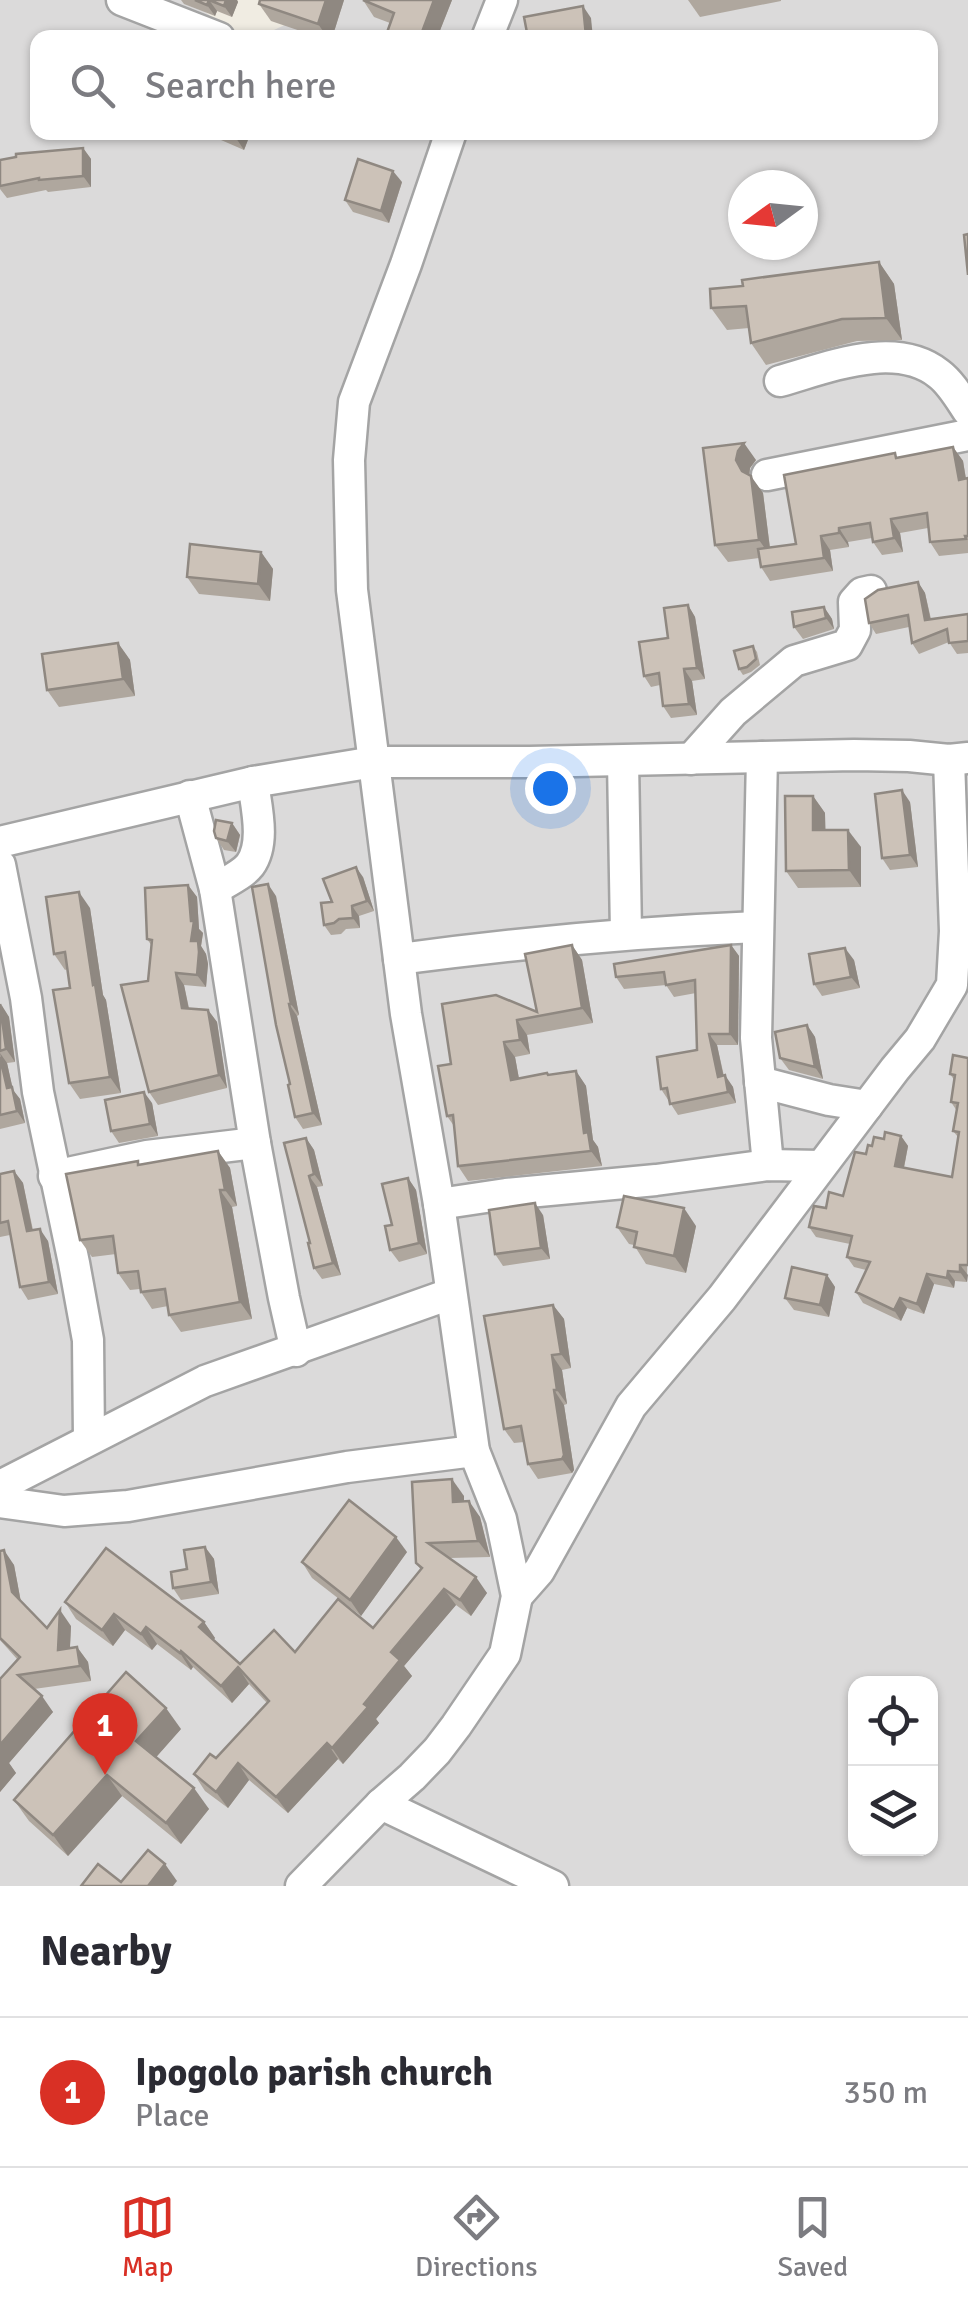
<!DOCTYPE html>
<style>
:root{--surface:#fff;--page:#f2f2f3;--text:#2b2b33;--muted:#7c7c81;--line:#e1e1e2;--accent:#d93025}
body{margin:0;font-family:Signika,sans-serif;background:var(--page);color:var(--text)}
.controls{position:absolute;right:30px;bottom:30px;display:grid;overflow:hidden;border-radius:20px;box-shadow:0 2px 8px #0004}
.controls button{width:90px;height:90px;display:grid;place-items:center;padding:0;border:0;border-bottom:2px solid var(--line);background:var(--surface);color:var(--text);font:50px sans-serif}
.compass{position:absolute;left:728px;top:170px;width:90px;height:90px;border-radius:50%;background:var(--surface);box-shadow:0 2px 8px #0004;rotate:255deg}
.you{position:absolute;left:550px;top:788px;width:35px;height:35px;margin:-25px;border:8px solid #fff;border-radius:50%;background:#1a73e8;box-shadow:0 0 0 15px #1a73e833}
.badge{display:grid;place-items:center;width:65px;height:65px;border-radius:50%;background:var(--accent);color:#fff;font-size:32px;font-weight:700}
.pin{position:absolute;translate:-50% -82px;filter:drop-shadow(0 2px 5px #0008)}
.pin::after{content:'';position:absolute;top:52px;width:35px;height:30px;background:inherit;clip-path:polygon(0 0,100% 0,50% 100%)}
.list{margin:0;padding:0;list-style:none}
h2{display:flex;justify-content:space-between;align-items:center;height:130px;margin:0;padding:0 40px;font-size:42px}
h2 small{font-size:32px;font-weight:400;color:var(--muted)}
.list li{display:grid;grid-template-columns:65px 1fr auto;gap:30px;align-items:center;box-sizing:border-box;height:150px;padding:0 40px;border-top:2px solid var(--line)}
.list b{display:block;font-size:38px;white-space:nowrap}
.list p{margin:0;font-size:32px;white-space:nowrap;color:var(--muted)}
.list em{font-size:32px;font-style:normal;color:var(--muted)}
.icon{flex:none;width:55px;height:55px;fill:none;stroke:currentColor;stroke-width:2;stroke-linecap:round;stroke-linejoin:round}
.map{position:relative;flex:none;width:968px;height:1886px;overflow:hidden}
.search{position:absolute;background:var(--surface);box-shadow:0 2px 8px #0004;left:30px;right:30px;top:30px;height:110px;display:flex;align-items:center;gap:25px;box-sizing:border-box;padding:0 35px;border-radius:20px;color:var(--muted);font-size:38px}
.sheet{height:280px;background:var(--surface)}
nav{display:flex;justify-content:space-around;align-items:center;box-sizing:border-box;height:140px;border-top:2px solid var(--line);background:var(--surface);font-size:28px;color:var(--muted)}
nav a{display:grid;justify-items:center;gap:5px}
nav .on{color:var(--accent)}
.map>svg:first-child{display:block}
.residential{fill:#dbdada;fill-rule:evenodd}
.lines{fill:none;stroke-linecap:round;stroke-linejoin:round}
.minor-casing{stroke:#a4a4a4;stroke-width:35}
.minor{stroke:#fff;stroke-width:30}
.wall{fill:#afa79e}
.shaded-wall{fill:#8f8881}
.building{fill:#ccc2b8;stroke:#8f8881;stroke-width:2.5}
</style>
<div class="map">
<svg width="968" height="1886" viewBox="0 0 968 1886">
<rect width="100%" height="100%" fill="#f0ece2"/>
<!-- residential -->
<path class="residential" d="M0,0H189L239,37L38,38V132H930V38L259,37L338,0H968V1886H0ZM743,185H803V245H743ZM856,1684H930V1848H856Z"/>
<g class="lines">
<defs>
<g id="minor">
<polyline points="122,0 219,38"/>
<polyline points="487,38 502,0"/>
<path d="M780,381C827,368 895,339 939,374C951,383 960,399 968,411"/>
<polyline points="767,475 968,435"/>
<polyline points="762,757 756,1038 768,1165"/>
<polyline points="691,759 733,712 794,661 847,645 855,630 854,602 862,593 871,591"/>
<polyline points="623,761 626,933"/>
<polyline points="190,796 215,889 255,1143 284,1298 296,1351"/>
<polyline points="0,842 253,782 374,762 529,762 854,755 909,756 949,760 968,758"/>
<polyline points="0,865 26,998 38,1092 74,1263 88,1340 89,1439"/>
<path d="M215,889C226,882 242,875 250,865C266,843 256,806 253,782"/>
<path d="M399,959C519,943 636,932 757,927"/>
<polyline points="760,1082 829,1100 867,1106"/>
<polyline points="54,1176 147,1156 255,1143"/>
<polyline points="439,1204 506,1194 656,1180 768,1165 821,1166"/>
<polyline points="0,1486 205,1381 450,1294"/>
<polyline points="0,1502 64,1511 128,1506 347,1467 474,1451"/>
<polyline points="517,1596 539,1571 631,1406 722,1298 895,1069 920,1039 952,985 955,931 949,760"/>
<polyline points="381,1804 553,1886"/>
<polyline points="301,1886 381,1804 412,1777 437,1751 456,1726 505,1654 517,1596 501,1519 474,1451 439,1204 406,1014 352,590 349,460 354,402 406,264 451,132"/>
</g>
</defs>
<!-- minor casing -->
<use href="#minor" class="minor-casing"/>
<!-- minor -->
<use href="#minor" class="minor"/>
</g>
<!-- wall -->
<g class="wall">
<polygon points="181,0 237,0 238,2 232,17 217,11 215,16 184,4"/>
<polygon points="344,0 332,38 321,38 271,21 259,4"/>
<polygon points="363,0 452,0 437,38 385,38 390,23 374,17"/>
<polygon points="688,0 781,0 781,1 700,17"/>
<polygon points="213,132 251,132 244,150 221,140"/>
<polygon points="83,148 91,159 91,187 48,192 46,190 7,198 0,189 0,160"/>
<polygon points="402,182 389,223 353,212 345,200"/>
<polygon points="879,262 894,284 902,340 857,341 766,365 751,343 749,328 727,330 711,308 743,286"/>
<polygon points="953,447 963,461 966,479 968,478 968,553 939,556 930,542 928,528 900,533 903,552 882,555 873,542 872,538 848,542 849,547 830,550 833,571 770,581 761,567 759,558 728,562 715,545 703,448 756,460 750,468 749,475 763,493 770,548 796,544 898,458"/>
<polygon points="261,552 273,569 270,601 199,594 187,577"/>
<polygon points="918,582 925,593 931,619 968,614 968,653 957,654 949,642 919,654 912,643 909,627 876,634 869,623"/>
<polygon points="688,605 695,617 705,679 692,681 697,715 671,718 663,706 660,685 651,687 644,676"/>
<polygon points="824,607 832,619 834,629 803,639 794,627"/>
<polygon points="118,643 130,660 135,696 59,707 47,690"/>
<polygon points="753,646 757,652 760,665 751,672 743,675 739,669"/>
<polygon points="813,796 825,813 825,830 861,847 861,887 798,888 786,871"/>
<polygon points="910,802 918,867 890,870 882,858"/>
<polygon points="232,823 240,835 236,852 224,850 216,838"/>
<polygon points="363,877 374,911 359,916 360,928 346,929 341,934 331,935 324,925 332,902"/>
<polygon points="188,885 197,897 199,929 203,933 201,946 206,954 208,964 206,987 184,985 189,1008 208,1010 217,1022 227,1088 158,1105 149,1092 148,981 152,946 147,939"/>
<polygon points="276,896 299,1015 297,1016 322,1125 303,1129 295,1117 290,1084"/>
<polygon points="90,908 103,995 106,1000 121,1093 80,1099 69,1083 70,988 67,969 65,970 54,954"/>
<polygon points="572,945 582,960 593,1023 527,1035 530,1054 515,1057 519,1079 576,1071 586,1086 593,1140 598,1147 602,1166 468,1181 458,1166 454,1126 447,1116 451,1064 442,1004 537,1012"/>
<polygon points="731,945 739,956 738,1045 717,1045 724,1076 733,1087 736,1103 678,1115 661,1089 697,1050 696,993 674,997 666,985 624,989 616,977"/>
<polygon points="854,960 860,988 822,996 814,984"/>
<polygon points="0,1004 9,1017 15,1062 7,1063 13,1090 20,1099 25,1123 0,1129"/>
<polygon points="807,1025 815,1037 823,1079 789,1070 780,1058"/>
<polygon points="968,1058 967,1282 955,1281 954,1288 934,1284 924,1314 907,1308 901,1321 863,1303 856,1292 866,1270 854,1267 847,1257 850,1244 816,1237 809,1227 826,1208 843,1196 872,1146 884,1139 901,1136 908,1146 904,1168 952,1177 958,1137 953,1131 957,1111 951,1102 955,1081 950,1074"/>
<polygon points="152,1103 158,1136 119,1143 111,1131"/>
<polygon points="306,1138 314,1150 323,1186 317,1187 341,1275 322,1279 314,1268 310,1243"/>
<polygon points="218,1151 230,1168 237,1206 232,1207 252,1319 181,1332 169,1315 168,1306 152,1309 141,1292 140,1289 130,1290 118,1273 116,1254 92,1257 80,1240 138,1161 140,1165"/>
<polygon points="14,1171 23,1183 33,1230 48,1241 58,1294 28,1300 20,1287 10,1235 0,1237 0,1174"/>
<polygon points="408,1178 416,1190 427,1254 399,1262 390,1250 392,1225"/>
<polygon points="543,1215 550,1259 503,1266 495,1254"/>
<polygon points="696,1226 686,1273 646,1264 634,1245 629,1244 617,1227"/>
<polygon points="827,1275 835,1287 829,1317 794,1310 785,1298"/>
<polygon points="553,1305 564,1319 571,1368 562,1370 567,1404 564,1405 574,1470 572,1473 538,1479 528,1464 524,1442 514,1443 504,1429"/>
<polygon points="412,1482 464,1496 464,1501 480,1517 490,1557 450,1558 487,1593 471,1616 456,1605 404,1666 412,1676 376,1719 379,1723 343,1764 338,1759 288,1813 249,1780 228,1808 205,1791 194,1774 216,1758 267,1703 249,1684 232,1703 193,1667 191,1670 157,1644 152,1650 125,1630 113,1646 76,1619 65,1602 204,1622 215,1638 213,1640 240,1664 295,1652 373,1628 421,1570 416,1563"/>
<polygon points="205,1547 214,1559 219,1594 181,1600 173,1588"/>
<polygon points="0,1551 14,1565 21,1602 47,1628 71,1626 70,1648 77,1647 88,1662 91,1681 34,1689 53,1712 9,1763 16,1773 0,1792 0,1679 17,1659 0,1640"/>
<polygon points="407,1552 361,1616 312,1578 302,1562"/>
<polygon points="181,1729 156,1757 209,1809 181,1844 122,1796 68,1856 29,1821 14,1800"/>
</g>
<!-- shaded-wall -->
<g class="shaded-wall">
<polygon points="209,0 217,11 215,16 207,5"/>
<polygon points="226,0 237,0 238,2 232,17 224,6"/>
<polygon points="326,0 344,0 332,38 328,38 318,24"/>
<polygon points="434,0 452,0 437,38 426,38 422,32"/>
<polygon points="583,6 591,18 593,38 586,36"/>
<polygon points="238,132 251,132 244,150 236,138"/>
<polygon points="83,148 91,159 91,187 83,176"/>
<polygon points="393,171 402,182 389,223 381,211"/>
<polygon points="879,262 894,284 902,340 886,318"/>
<polygon points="744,443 756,460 750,468 749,478 751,476 763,493 771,557 759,540 742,471 736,460 738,451"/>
<polygon points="953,447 963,461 968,492 959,480"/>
<polygon points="891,519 900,533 903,552 894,538"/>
<polygon points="839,528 848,542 849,547 839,533"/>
<polygon points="821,536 830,550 833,571 824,558"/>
<polygon points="261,552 273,569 270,601 258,584"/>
<polygon points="918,582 925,593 933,631 925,620"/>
<polygon points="688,605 695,617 705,679 697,668"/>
<polygon points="824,607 832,619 834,629 826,618"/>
<polygon points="118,643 130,660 135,696 123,679"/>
<polygon points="684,669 692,681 697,715 689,704"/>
<polygon points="902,790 910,802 918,867 910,855"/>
<polygon points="813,796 825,813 826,847 813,830"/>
<polygon points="232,823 240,835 236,852 227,841"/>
<polygon points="848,830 861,847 861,887 849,870"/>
<polygon points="356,867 363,877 374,911 367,901"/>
<polygon points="268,884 276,896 299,1015 291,1004"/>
<polygon points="188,885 197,897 199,929 203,933 201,946 206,954 208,964 206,987 197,975 191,941"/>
<polygon points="79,892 90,908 103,995 106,1000 121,1093 110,1077 93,985"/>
<polygon points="352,906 359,916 360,928 353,918"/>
<polygon points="572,945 582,960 593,1023 582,1008"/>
<polygon points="731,945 739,956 738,1045 730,1034"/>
<polygon points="845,948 854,960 860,988 851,977"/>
<polygon points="176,973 184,985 191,1020 182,1008"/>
<polygon points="1,1004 9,1017 15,1062 6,1049"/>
<polygon points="289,1004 297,1016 322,1125 313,1113"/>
<polygon points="208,1010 217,1022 227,1088 219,1075"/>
<polygon points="517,1020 527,1035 530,1054 520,1040"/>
<polygon points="807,1025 815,1037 823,1079 815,1067"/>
<polygon points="709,1034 717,1045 726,1088 718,1077"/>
<polygon points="504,1042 515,1057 522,1095 511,1080"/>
<polygon points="0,1053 7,1063 13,1090 20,1099 25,1123 17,1111 7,1088"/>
<polygon points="576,1071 586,1086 593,1140 598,1147 602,1166 591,1151 584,1133"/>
<polygon points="725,1075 733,1087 736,1103 728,1092"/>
<polygon points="144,1092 152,1103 158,1136 150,1124"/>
<polygon points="901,1136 908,1146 902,1177 895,1166"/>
<polygon points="306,1138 314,1150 323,1186 314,1174"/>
<polygon points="218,1151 230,1168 237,1206 225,1190"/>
<polygon points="14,1171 23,1183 35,1243 27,1231"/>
<polygon points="309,1176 317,1187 341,1275 333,1263"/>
<polygon points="408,1178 416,1190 427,1254 419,1243"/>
<polygon points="220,1190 232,1207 252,1319 240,1302"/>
<polygon points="535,1203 543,1215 550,1259 541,1248"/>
<polygon points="684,1208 696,1226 686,1273 674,1256"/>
<polygon points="40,1229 48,1241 58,1294 49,1282"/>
<polygon points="960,1265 968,1275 967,1282 960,1272"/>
<polygon points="948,1271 955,1281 954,1288 947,1278"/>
<polygon points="927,1274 934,1284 924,1314 917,1304"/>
<polygon points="827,1275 835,1287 829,1317 820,1305"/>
<polygon points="900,1298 907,1308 901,1321 894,1310"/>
<polygon points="553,1305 564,1319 571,1368 561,1354"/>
<polygon points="552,1355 562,1370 567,1404 557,1390"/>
<polygon points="554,1390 564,1405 574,1470 572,1473 562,1459"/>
<polygon points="452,1479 464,1496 464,1518 453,1502"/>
<polygon points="469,1501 480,1517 490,1557 478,1541"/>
<polygon points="396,1537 407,1552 361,1616 350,1600"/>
<polygon points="205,1547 214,1559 219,1594 211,1582"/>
<polygon points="4,1550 14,1565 22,1608 12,1592"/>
<polygon points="476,1577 487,1593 471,1616 460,1600"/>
<polygon points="444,1589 456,1605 404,1666 412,1676 376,1719 379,1723 343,1764 332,1748 364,1704 391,1652"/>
<polygon points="60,1610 71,1626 69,1665 58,1650"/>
<polygon points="114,1614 125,1630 113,1646 102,1630"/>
<polygon points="204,1622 215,1638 211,1644 199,1627"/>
<polygon points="146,1627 157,1644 152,1650 141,1634"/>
<polygon points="77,1647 88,1662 91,1681 80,1666"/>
<polygon points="181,1651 193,1667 191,1670 180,1653"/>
<polygon points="238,1667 249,1684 232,1703 221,1686"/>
<polygon points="42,1696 53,1712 9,1763 16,1773 0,1792 0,1745"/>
<polygon points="166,1708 181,1729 151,1763 136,1741"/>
<polygon points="327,1743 338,1759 288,1813 276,1797"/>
<polygon points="238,1763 249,1780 228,1808 216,1792"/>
<polygon points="107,1775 122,1796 68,1856 53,1835"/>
<polygon points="194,1788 209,1809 181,1844 166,1823"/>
<polygon points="165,1864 177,1881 173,1886 148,1886"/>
</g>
<!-- building -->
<g class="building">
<polygon points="195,0 209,0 207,5"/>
<polygon points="209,0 226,0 224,6"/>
<polygon points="260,0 326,0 318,24 259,4"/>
<polygon points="363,0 434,0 422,32 428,34 426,38 385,38 394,13"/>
<polygon points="583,6 586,36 528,38 524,17"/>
<polygon points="223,132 238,132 236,138"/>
<polygon points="83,148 83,176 39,180 39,178 0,186 0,160 16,157 16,154"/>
<polygon points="358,159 393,171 381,211 345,200"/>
<polygon points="968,234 968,275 964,235"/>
<polygon points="879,262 886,318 842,319 751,343 746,306 711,308 710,289 743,286 742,280"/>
<polygon points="744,443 738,451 736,460 742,471 751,476 759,540 715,545 703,448"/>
<polygon points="953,447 959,480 968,478 968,536 965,536 966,539 930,542 927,513 891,519 894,538 873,542 870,523 839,528 839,533 821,536 824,558 761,567 758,549 796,544 784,475 895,453 896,458"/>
<polygon points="190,544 261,552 258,584 187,577"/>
<polygon points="918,582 925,620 968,614 968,641 949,643 947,629 912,643 908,615 869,623 865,599 878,590"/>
<polygon points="688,605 697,668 684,669 689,704 663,706 659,673 644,676 639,642 668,638 664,608"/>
<polygon points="824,607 826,618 794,627 792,612"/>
<polygon points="118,643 123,679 47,690 42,654"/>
<polygon points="753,646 756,659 747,667 739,669 734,651"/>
<polygon points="902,790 910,855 882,858 875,794"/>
<polygon points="785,796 813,796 813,830 848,830 849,870 786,871"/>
<polygon points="216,820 232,823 227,841 216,838 214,831"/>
<polygon points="356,867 367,901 352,906 353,918 339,919 334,923 324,925 321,903 332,902 323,879"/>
<polygon points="268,884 291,1004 289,1004 313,1113 295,1117 288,1085 290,1084 276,1025 252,887"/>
<polygon points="188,885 191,921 194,921 191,941 198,941 199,952 197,975 176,973 182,1008 208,1010 219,1075 149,1092 121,985 148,981 152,940 147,939 145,888"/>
<polygon points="79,892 93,985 95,984 110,1077 69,1083 53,990 70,988 65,952 54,954 46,897"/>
<polygon points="572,945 582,1008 517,1020 520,1040 504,1042 511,1080 547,1073 548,1075 576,1071 584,1133 588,1132 591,1151 458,1166 453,1115 447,1116 438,1066 451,1064 442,1004 496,995 537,1012 525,954"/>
<polygon points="731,945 730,1034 709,1034 718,1077 725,1075 728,1092 670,1104 667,1088 661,1089 657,1057 697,1050 695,980 666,985 664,972 616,977 614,964"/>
<polygon points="845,948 851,977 814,984 809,954"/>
<polygon points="0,1004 6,1049 0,1051"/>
<polygon points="807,1025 815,1067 780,1058 775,1032"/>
<polygon points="953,1055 968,1058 968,1265 960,1265 960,1272 948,1271 947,1278 927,1274 917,1304 900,1298 894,1310 856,1292 870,1262 847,1257 852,1236 809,1227 814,1206 826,1208 829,1192 843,1196 855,1152 866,1154 868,1145 872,1146 874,1137 884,1139 885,1132 901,1136 895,1166 952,1177 959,1132 953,1131 958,1103 951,1102 955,1075 950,1074"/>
<polygon points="0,1057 7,1088 12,1087 17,1111 0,1115"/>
<polygon points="144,1092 150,1124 111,1131 105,1100"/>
<polygon points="306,1138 314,1174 309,1176 333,1263 314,1268 308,1243 310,1243 284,1143"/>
<polygon points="218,1151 225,1190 220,1190 240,1302 169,1315 165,1289 141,1292 138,1271 118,1273 113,1236 80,1240 66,1174 138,1161 138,1165"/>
<polygon points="14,1171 27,1231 40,1229 49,1282 20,1287 8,1221 0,1223 0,1174"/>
<polygon points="408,1178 419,1243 390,1250 385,1226 392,1225 382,1184"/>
<polygon points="624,1196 684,1208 674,1256 634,1247 637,1232 617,1227"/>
<polygon points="535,1203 541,1248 495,1254 489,1210"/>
<polygon points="792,1267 827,1275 820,1305 785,1298"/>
<polygon points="553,1305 561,1354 552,1355 557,1390 554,1390 564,1455 562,1459 528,1464 521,1426 504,1429 484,1316"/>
<polygon points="452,1479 453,1502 469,1501 478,1541 428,1543 476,1577 460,1600 444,1589 391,1652 400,1660 364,1704 368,1707 332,1748 327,1743 276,1797 238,1763 216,1792 194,1774 210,1754 216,1758 269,1701 238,1667 221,1686 181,1651 180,1653 146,1627 141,1634 114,1614 102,1630 65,1602 106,1548 204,1622 199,1627 240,1664 274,1630 295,1652 338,1599 373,1628 422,1568 416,1563 412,1482"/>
<polygon points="349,1500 396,1537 350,1600 302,1562"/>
<polygon points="205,1547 211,1582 173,1588 171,1572 187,1569 184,1550"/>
<polygon points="4,1550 12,1592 47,1628 60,1610 58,1650 77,1647 80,1666 18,1675 42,1696 0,1745 0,1679 20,1657 0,1638 0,1551"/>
<polygon points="126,1672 166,1708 136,1741 194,1788 166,1823 107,1775 53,1835 14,1800"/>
<polygon points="148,1850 165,1864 148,1886 81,1886 98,1864 121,1882"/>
</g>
</svg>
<div class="controls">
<button><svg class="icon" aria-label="locate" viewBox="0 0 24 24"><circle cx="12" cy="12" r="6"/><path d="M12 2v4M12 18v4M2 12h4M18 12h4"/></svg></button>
<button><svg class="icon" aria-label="layers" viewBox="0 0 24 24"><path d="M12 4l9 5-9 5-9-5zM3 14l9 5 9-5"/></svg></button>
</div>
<svg class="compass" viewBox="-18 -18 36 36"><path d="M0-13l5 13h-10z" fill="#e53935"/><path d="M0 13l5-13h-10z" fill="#7c7c81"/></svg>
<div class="you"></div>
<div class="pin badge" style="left:105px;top:1775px">1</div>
<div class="search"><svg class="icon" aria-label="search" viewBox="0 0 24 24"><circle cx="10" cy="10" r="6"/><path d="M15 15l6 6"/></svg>Search here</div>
</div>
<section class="sheet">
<h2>Nearby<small></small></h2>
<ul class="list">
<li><span class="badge">1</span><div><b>Ipogolo parish church</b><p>Place</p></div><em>350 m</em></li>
</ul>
</section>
<nav>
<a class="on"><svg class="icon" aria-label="map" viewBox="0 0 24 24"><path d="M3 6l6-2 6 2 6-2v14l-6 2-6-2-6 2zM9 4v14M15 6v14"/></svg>Map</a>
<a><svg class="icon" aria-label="directions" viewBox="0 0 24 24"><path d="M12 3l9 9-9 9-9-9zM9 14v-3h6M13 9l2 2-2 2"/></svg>Directions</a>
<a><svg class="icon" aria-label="saved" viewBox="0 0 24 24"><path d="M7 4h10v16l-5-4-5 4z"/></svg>Saved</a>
</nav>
